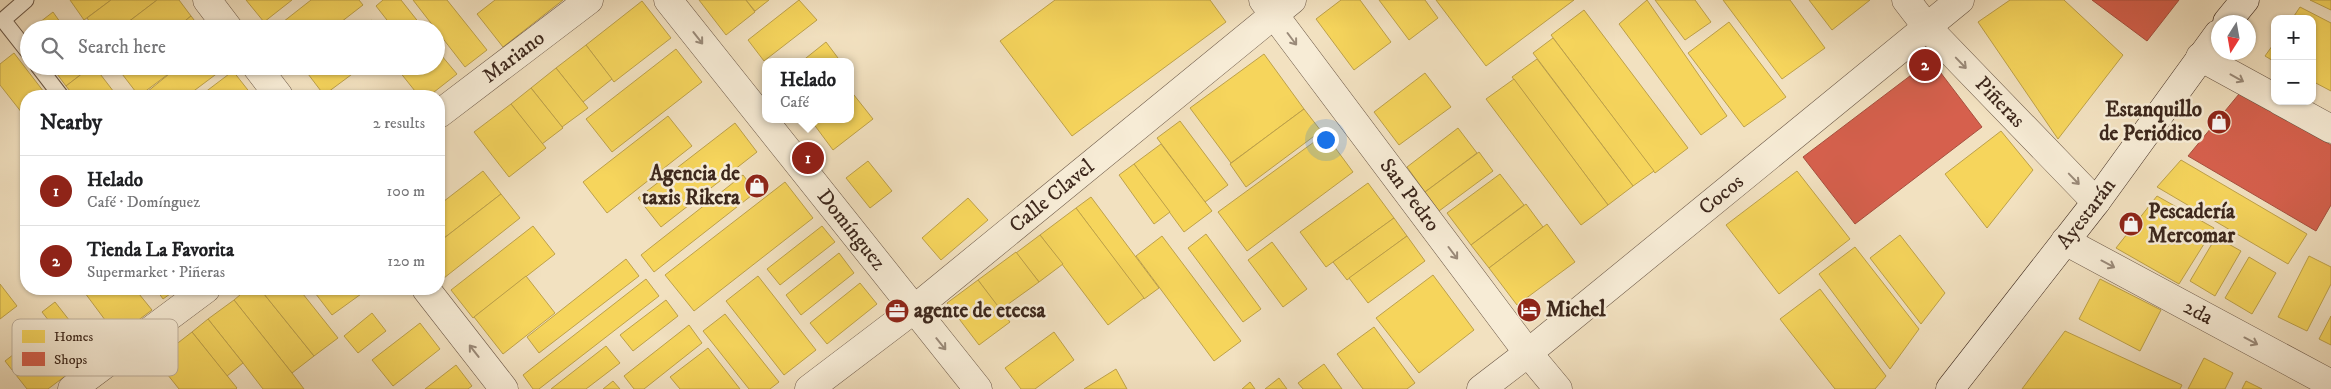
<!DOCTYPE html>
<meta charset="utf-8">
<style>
:root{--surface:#fff;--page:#f6f6f6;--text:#202124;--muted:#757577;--line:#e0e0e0;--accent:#8f2418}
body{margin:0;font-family:"IM FELL DW Pica",serif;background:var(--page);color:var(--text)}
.controls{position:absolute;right:15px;top:15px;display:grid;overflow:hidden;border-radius:10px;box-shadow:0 1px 4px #0004}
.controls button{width:45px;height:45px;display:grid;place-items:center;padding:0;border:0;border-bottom:1px solid var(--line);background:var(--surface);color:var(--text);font:25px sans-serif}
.compass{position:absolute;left:2211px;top:15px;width:45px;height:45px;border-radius:50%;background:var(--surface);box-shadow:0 1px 4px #0004;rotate:191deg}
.you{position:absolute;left:1325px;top:139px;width:18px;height:18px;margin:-12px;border:4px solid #fff;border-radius:50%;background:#1a73e8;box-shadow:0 0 0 8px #1a73e833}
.badge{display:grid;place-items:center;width:32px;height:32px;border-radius:50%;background:var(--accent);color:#fff;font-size:16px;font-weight:700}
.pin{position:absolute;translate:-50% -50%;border:2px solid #fff;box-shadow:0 1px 5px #0006}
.popup{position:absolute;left:762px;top:58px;width:92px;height:65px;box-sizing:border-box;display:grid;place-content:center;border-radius:10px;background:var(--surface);filter:drop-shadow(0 1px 4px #0005);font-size:16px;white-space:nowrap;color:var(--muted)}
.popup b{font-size:19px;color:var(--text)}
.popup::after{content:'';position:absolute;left:50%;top:100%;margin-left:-10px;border:10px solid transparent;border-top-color:var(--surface)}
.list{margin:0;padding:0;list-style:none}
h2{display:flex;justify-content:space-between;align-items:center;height:65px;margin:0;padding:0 20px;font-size:21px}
h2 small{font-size:16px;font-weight:400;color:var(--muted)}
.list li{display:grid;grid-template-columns:32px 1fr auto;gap:15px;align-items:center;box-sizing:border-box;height:70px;padding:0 20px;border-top:1px solid var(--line)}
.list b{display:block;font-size:19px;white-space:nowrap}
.list p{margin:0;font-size:16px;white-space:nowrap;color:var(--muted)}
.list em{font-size:16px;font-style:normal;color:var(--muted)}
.icon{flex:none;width:28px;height:28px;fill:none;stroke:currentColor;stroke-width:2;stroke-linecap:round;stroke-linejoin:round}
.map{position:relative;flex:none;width:2331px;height:389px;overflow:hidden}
.search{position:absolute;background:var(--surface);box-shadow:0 1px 4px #0004;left:20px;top:20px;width:425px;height:55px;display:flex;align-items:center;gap:12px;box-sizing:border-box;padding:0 18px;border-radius:28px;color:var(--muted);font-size:19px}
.panel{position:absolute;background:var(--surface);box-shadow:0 1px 4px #0004;left:20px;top:90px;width:425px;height:205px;border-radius:20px}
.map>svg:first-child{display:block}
.homes{fill:#f6d55c;stroke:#bea149}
.shops{fill:#d6604d;stroke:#a84f3e}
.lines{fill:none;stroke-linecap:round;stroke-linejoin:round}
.lane-casing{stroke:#6a5645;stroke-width:17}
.street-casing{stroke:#6a5645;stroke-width:29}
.secondary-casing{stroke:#3c271c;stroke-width:29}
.lane{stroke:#f7ecd6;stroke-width:15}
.street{stroke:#f7ecd6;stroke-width:28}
.secondary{stroke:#f7ecd6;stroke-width:28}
.oneway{stroke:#9a8a79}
.labels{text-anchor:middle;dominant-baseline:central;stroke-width:5;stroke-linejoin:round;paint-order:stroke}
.street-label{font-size:21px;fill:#3c271c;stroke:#f7ecd6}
.poi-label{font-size:21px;font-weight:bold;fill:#3c271c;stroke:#f7ecd6;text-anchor:start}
.key{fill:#f7ecd6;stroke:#bfb19e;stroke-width:1}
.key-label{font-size:14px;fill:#3c271c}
</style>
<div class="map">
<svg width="2331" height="389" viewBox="0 0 2331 389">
<rect width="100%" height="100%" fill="#f2e1c0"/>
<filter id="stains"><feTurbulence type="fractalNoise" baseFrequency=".004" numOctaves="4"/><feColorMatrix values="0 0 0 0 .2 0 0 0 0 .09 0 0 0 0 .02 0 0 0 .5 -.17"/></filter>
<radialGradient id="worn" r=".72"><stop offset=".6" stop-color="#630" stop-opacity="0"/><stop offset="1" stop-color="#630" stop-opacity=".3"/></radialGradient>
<!-- homes -->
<g class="homes">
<polygon points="70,0 111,0 84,20"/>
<polygon points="111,0 157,0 119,29 95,29 87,18"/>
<polygon points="157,0 179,0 191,16 175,29 119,29"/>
<polygon points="246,0 292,0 264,22"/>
<polygon points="311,0 359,0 363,5 332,29 274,29"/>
<polygon points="383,0 401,0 420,24 415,29 394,29 376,6"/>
<polygon points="413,0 447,0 487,50 465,67"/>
<polygon points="495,0 563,0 503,47 477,14"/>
<polygon points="699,0 746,0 755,12 726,35"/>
<polygon points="746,0 769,0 755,11"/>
<polygon points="799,0 817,20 764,61 748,40"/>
<polygon points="1055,0 1210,0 1226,22 1072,136 1000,41"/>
<polygon points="1341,0 1360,0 1391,42 1354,70 1316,19"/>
<polygon points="1379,0 1425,0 1438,18 1409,40"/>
<polygon points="1436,0 1574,0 1486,66"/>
<polygon points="1647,0 1727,116 1701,135 1619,24"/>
<polygon points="1655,0 1695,0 1711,22 1685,40"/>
<polygon points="1723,0 1790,0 1825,48 1782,79"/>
<polygon points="1809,0 1870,0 1832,30"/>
<polygon points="2010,0 2064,0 2123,55 2058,139 1978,22"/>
<polygon points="2310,0 2331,0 2331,10"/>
<polygon points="642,1 671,38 614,82 586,45"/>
<polygon points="2300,7 2331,23 2331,91 2312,81 2312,19 2292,19"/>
<polygon points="1584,10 1688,148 1655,173 1551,35"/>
<polygon points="53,12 65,29 31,29"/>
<polygon points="191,16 201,29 175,29"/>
<polygon points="372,20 378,29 360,29"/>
<polygon points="1729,22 1786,97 1744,127 1688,53"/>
<polygon points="1553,38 1654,171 1633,186 1533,53"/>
<polygon points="826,42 841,62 801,62"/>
<polygon points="2275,42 2275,62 2265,56"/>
<polygon points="586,45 612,79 583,102 556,68"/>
<polygon points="436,49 457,74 429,96 419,96 395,66 436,66"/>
<polygon points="676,49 702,82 612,152 586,119"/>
<polygon points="14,53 47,96 26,96 26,118 0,85 0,64"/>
<polygon points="1264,54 1304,109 1231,163 1190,108"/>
<polygon points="1537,59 1633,186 1608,205 1512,77"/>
<polygon points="51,66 92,66 66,86"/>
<polygon points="92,66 94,66 117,96 74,96 66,86"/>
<polygon points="125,66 179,66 139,96 119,70"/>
<polygon points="179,66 227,66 187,96 142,96"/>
<polygon points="310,66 363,66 324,95 305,70"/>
<polygon points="556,68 588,108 562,127 531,88"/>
<polygon points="233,71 251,94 247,96 200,96"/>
<polygon points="1425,73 1451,107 1399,145 1374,112"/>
<polygon points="1514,79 1608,205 1581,225 1486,99"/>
<polygon points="531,88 563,128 542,144 511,104"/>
<polygon points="850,90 873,119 833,150 810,119 850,119"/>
<polygon points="511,104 546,148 509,177 474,132"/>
<polygon points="1304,109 1321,131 1246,187 1230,164"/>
<polygon points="668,116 692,146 607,213 583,182"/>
<polygon points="1180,121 1228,185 1205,202 1157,138"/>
<polygon points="735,123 757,152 661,227 638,198"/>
<polygon points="1458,128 1477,153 1425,192 1407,167"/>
<polygon points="2001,131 2033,170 1987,228 1945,174"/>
<polygon points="1325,134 1353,172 1247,251 1218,212"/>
<polygon points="1161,144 1212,211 1184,232 1134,164"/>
<polygon points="1479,152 1493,171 1439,211 1425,192"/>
<polygon points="2181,160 2307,234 2288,264 2157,187"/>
<polygon points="868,161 892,191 870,208 846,178"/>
<polygon points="1134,164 1170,212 1154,224 1119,175"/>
<polygon points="483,171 501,194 439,242 439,205"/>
<polygon points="1797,171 1850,239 1779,294 1726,225"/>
<polygon points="1500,174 1524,205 1471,245 1447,213"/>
<polygon points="743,175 756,192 654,272 641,255"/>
<polygon points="785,182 813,218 694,311 665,275"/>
<polygon points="1368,183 1394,218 1326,267 1300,232"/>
<polygon points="501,194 520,218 444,278 439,271 439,242"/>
<polygon points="2157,196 2214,228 2179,284 2116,248"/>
<polygon points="1091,197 1159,288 1144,299 1076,208"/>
<polygon points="968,198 988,220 941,260 922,238"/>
<polygon points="1526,204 1543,227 1489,268 1471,245"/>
<polygon points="1076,208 1144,298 1108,325 1040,235"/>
<polygon points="1394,218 1407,236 1347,280 1333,262"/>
<polygon points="1547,224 1575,262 1517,305 1489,268"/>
<polygon points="533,226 555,254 473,318 451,290"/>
<polygon points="822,226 835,242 780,285 767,269"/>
<polygon points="1206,234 1261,309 1243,322 1188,248"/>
<polygon points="1040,235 1063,264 1039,282 1016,253"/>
<polygon points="1900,235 1945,293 1921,324 1870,258"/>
<polygon points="1162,236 1241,341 1214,361 1136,256"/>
<polygon points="1407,236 1425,261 1368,303 1349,278"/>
<polygon points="2216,237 2241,251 2215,296 2190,281"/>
<polygon points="1272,242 1307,289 1283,307 1248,260"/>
<polygon points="1855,247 1919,329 1890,369 1819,274"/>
<polygon points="1016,252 1039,282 1000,310 978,280"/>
<polygon points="839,253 854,273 801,315 786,295"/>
<polygon points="2309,256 2331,267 2331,284 2307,331 2278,317"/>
<polygon points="2249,257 2276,273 2252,314 2225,298"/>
<polygon points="626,259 639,276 539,353 527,337"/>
<polygon points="1433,275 1474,330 1419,373 1376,318"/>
<polygon points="526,276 555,313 503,354 474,317"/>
<polygon points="758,276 816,350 784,375 726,301"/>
<polygon points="646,279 659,296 539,389 533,389 523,375"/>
<polygon points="2100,279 2161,310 2140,351 2079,319"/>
<polygon points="978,280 1010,322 979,345 947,303"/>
<polygon points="860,283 877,304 827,344 810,323"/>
<polygon points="0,284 17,306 0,319"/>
<polygon points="82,289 135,289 152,310 117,336"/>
<polygon points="156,289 177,289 163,299"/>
<polygon points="247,289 260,289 314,356 292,373 234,300"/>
<polygon points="260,289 299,289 338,338 314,356"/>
<polygon points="312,289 368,289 332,315"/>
<polygon points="1820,289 1886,376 1875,389 1835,389 1780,319"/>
<polygon points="234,300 292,373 304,389 263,389 243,363 208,319"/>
<polygon points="666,300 678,316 633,351 620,335"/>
<polygon points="55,302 95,353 82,363 42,312"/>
<polygon points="372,313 386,331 358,353 344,336"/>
<polygon points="725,314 779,382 770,389 749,389 703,331"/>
<polygon points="2331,316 2331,345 2319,339"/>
<polygon points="208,319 243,363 227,376 192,332"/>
<polygon points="420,323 440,349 393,386 372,360"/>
<polygon points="689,325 702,343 644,389 634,389 624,376"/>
<polygon points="1374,327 1415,383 1407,389 1363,389 1337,354"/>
<polygon points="2065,331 2182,385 2180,389 2022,389"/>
<polygon points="192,332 237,388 236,389 179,389 156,360"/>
<polygon points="1054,332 1074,360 1035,389 1021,389 1005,368"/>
<polygon points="39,335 68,374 48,389 27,389 5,361"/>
<polygon points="606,346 620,363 586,389 551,389"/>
<polygon points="708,348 740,389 680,389 670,377"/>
<polygon points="2204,358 2233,373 2225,389 2188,389"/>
<polygon points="1324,364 1342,389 1303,389 1298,383"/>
<polygon points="456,365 472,386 468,389 425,389"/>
<polygon points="1116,369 1127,389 1084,389"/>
<polygon points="1279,378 1287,389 1265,389"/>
<polygon points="613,381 620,389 603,389"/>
<polygon points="2246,381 2262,389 2242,389"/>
<polygon points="1250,382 1255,389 1242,389"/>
</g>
<!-- shops -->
<g class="shops">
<polygon points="2092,0 2179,0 2147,41"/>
<polygon points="1931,60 1982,127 1855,224 1803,157"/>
<polygon points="2239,94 2331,145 2331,205 2316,231 2188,156"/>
</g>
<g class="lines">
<defs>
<g id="lane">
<polyline points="26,0 3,20 29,53"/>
<polyline points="38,66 61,96"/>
</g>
<g id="street">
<polyline points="207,0 229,29"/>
<path id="s1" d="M668,0L978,389"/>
<path id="s2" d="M1263,0L1528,353L1558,389"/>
<path id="s3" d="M1906,0L1926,26L2096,202"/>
<polyline points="2200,57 2275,98"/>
<polyline points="256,66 279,96"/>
<polyline points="2280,101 2331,129"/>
<path id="s4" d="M439,114L589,0"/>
<path id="s5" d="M2065,241L2331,384"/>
<polyline points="426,289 504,389"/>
<polyline points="72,389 206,289"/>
<path id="s6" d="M809,389L913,310L1292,0"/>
<path id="s7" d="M1481,389L1528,353L1960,0"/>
</g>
<g id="secondary">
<polyline points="2227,22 2245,0"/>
<path id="s8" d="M1950,389L2096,202L2218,34"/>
</g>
</defs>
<!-- lane casing -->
<use href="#lane" class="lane-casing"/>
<!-- street casing -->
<use href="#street" class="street-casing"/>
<!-- secondary casing -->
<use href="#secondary" class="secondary-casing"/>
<!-- lane -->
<use href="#lane" class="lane"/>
<!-- street -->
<use href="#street" class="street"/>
<!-- secondary -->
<use href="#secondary" class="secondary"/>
</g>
<!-- one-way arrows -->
<defs><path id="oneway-shaft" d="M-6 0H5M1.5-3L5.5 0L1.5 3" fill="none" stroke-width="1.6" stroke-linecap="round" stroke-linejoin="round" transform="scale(1.25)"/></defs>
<g class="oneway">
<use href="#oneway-shaft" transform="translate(698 38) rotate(52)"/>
<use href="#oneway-shaft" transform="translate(1292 39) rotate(53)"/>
<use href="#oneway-shaft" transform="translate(1961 63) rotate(46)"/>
<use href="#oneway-shaft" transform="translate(2237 78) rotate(29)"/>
<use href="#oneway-shaft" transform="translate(2074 179) rotate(46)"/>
<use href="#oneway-shaft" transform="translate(1453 253) rotate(53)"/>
<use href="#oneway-shaft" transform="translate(2108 264) rotate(28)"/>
<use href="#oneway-shaft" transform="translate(2251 341) rotate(28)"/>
<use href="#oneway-shaft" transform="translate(941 344) rotate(51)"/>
<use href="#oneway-shaft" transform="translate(474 351) rotate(-128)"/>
</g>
<!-- icons -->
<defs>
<symbol id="shop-disc" viewBox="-11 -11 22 22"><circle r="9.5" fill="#8f2418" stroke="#f7ecd6"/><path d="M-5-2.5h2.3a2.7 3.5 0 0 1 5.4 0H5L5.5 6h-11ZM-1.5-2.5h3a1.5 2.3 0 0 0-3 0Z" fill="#fff"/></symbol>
<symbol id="hotel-disc" viewBox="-11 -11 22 22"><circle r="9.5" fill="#8f2418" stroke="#f7ecd6"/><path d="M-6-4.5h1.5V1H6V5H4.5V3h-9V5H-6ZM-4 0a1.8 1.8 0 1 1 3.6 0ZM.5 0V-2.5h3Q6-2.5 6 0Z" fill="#fff"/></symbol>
<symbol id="office-disc" viewBox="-11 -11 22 22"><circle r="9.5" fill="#8f2418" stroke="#f7ecd6"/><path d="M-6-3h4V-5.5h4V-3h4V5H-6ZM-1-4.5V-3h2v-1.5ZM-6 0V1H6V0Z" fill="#fff"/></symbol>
</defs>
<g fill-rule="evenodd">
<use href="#shop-disc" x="2205" y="108" width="28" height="28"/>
<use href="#shop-disc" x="743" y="172" width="28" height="28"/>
<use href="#shop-disc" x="2117" y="210" width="28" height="28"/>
<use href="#hotel-disc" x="1515" y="296" width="28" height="28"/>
<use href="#office-disc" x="883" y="297" width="28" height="28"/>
</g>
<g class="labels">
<!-- street labels -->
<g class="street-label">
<text stroke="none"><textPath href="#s4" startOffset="94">Mariano</textPath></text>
<text stroke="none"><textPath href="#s3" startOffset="139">Piñeras</textPath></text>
<text stroke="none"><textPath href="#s2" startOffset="244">San Pedro</textPath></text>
<text stroke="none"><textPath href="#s7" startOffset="309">Cocos</textPath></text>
<text stroke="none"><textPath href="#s6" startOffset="310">Calle Clavel</textPath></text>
<text stroke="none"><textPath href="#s8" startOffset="222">Ayestarán</textPath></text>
<text stroke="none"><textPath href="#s1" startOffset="294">Domínguez</textPath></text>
<text stroke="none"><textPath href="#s5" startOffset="151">2da</textPath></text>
</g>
<!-- poi labels -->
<g class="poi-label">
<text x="2202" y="110" text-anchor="end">Estanquillo<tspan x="2202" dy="24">de Periódico</tspan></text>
<text x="740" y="174" text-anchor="end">Agencia de<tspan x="740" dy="24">taxis Rikera</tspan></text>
<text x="2148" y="212">Pescadería<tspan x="2148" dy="24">Mercomar</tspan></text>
<text x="1546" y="310">Michel</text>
<text x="914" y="311">agente de etecsa</text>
</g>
</g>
<!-- legend -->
<rect x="12" y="319" width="166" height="57" rx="8" class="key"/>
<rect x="22" y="330" width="23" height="13" fill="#f6d55c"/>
<rect x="22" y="352" width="23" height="14" fill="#d6604d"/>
<g class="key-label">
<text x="54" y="341">Homes</text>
<text x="54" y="364">Shops</text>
</g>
<rect width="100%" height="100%" filter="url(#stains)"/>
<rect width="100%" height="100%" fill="url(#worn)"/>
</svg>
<div class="controls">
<button>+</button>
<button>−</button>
</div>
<svg class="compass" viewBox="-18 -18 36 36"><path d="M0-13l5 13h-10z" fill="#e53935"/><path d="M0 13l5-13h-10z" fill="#757577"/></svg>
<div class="you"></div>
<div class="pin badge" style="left:808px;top:158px">1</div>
<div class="popup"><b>Helado</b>Café</div>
<div class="pin badge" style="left:1925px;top:65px">2</div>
<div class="search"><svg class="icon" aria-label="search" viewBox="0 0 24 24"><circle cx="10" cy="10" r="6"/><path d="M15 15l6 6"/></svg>Search here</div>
<section class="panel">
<h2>Nearby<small>2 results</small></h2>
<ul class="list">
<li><span class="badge">1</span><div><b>Helado</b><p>Café · Domínguez</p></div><em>100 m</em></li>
<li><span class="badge">2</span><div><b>Tienda La Favorita</b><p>Supermarket · Piñeras</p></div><em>120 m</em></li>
</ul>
</section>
</div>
